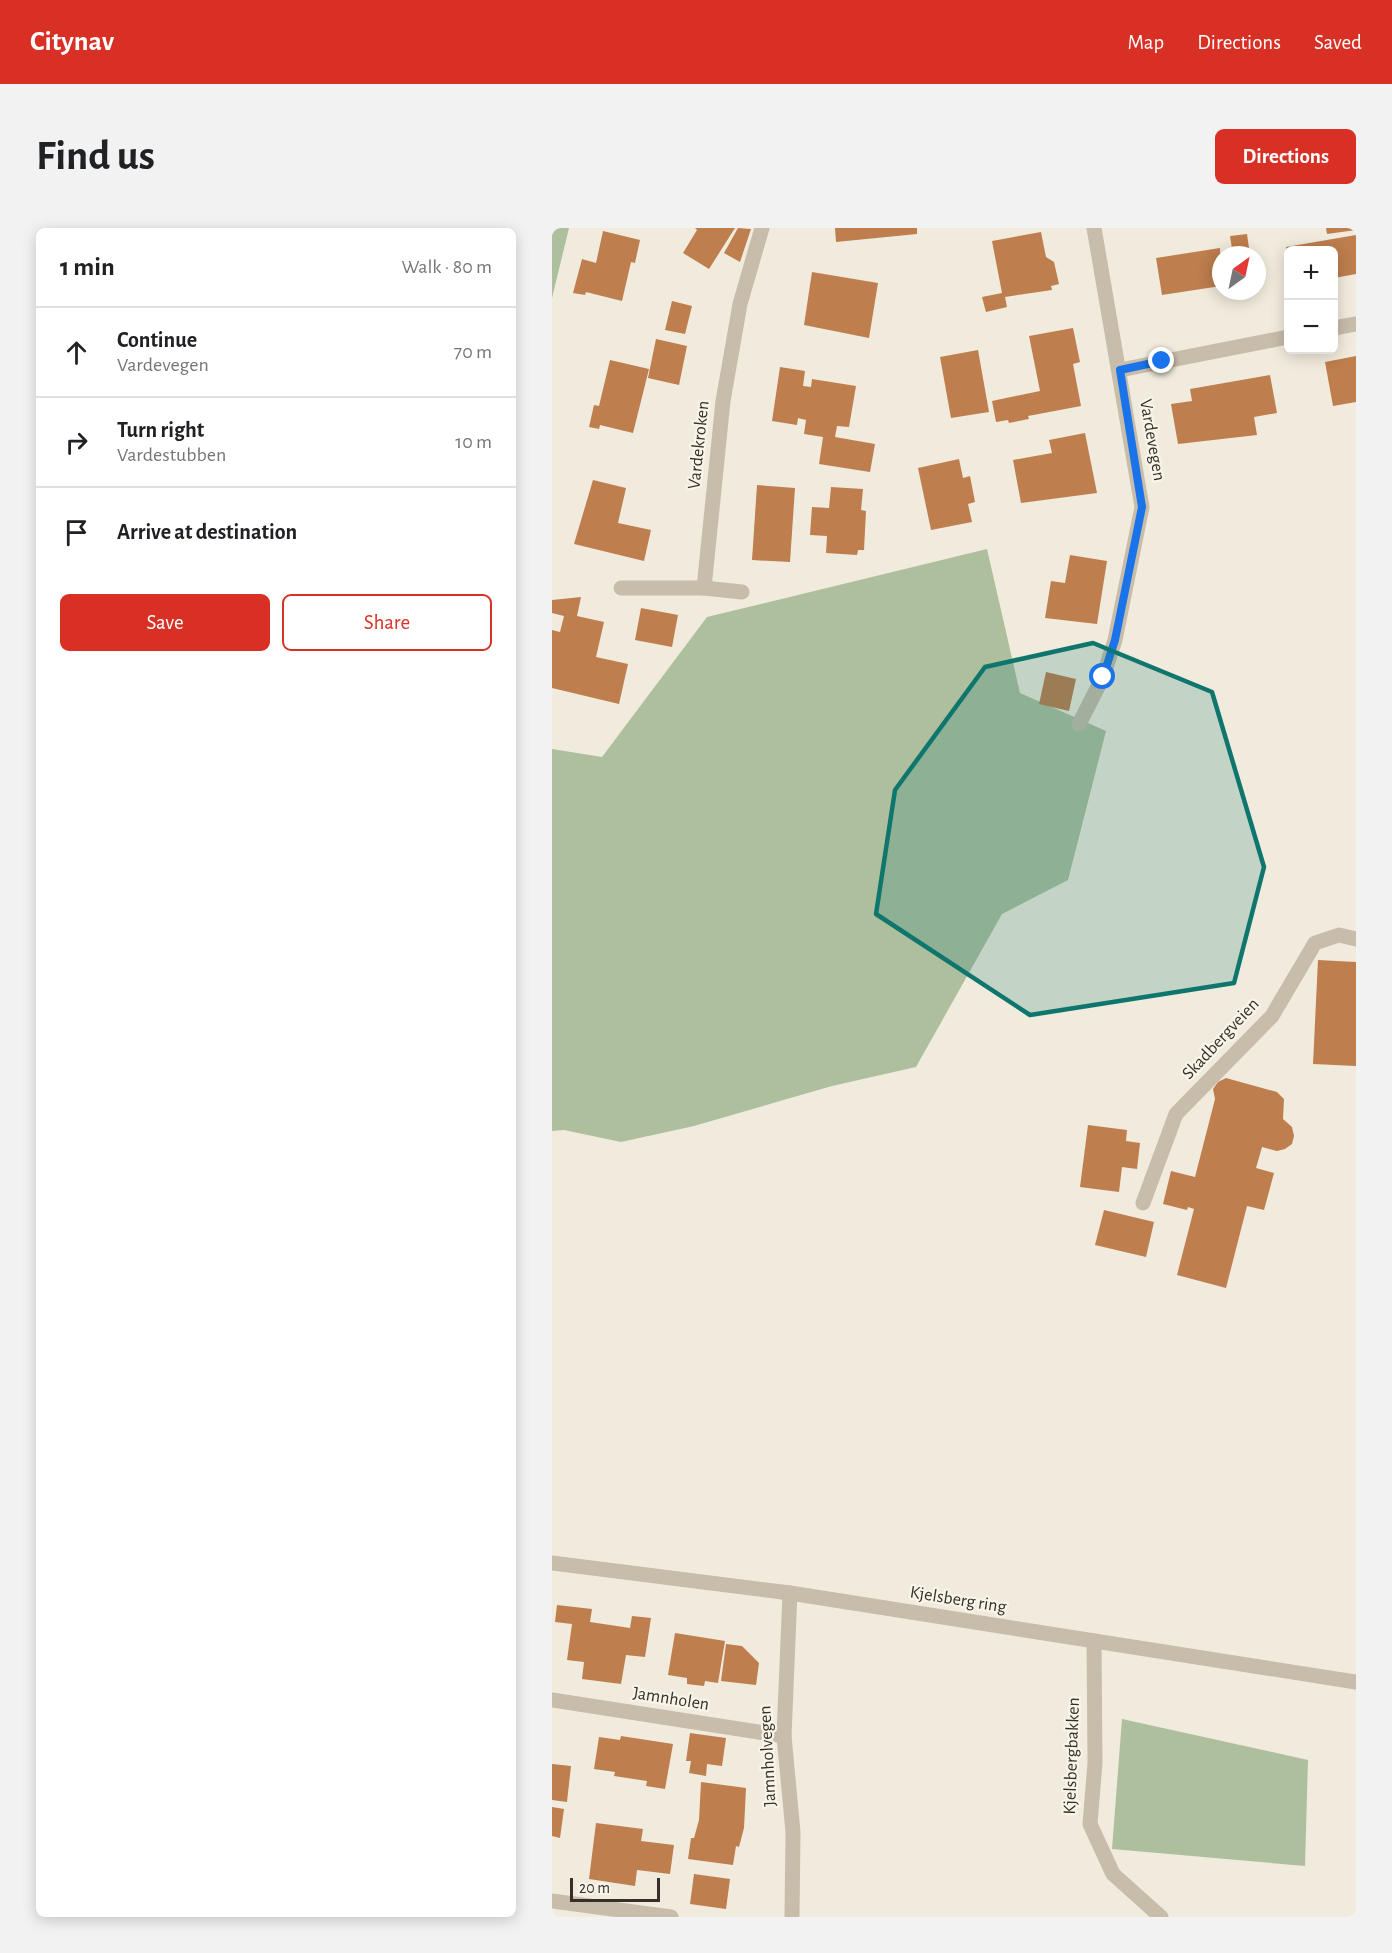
<!DOCTYPE html>
<meta charset="utf-8">
<style>
:root{--surface:#fff;--page:#f2f2f2;--text:#202124;--muted:#757577;--line:#e0e0e0;--accent:#d93025}
body{margin:0;font-family:"Alegreya Sans",sans-serif;background:var(--page);color:var(--text)}
.controls{position:absolute;right:18px;top:18px;display:grid;overflow:hidden;border-radius:9px;box-shadow:0 3px 15px #0003}
.controls button{width:54px;height:54px;display:grid;place-items:center;padding:0;border:0;border-bottom:2px solid var(--line);background:var(--surface);color:var(--text);font:30px sans-serif}
.compass{position:absolute;left:660px;top:18px;width:54px;height:54px;border-radius:50%;background:var(--surface);box-shadow:0 3px 15px #0003;rotate:33deg}
.scale{position:absolute;left:18px;bottom:15px;width:90px;box-sizing:border-box;padding-left:6px;border:3px solid #363029;border-top:0;font-size:16px;line-height:21px;white-space:nowrap;color:#363029;-webkit-text-stroke:4px #f9f4e9;paint-order:stroke}
.stop{position:absolute;width:18px;height:18px;margin:-14px;border:4px solid #1a73e8;border-radius:50%;background:#fff}
.stop.end{background:#1a73e8;border-color:#fff;box-shadow:0 2px 6px #0008}
.list{margin:0;padding:0;list-style:none}
h2{display:flex;justify-content:space-between;align-items:center;height:78px;margin:0;padding:0 24px;font-size:26px}
h2 small{font-size:20px;font-weight:400;color:var(--muted)}
.list li{display:grid;grid-template-columns:39px 1fr auto;gap:18px;align-items:center;box-sizing:border-box;height:90px;padding:0 24px;border-top:2px solid var(--line)}
.list b{display:block;font-size:22px;white-space:nowrap}
.list p{margin:0;font-size:20px;white-space:nowrap;color:var(--muted)}
.list em{font-size:20px;font-style:normal;color:var(--muted)}
.actions{display:flex;gap:12px;padding:18px 24px}
.actions a{flex:1;padding:14px 0;border:2px solid var(--accent);border-radius:9px;text-align:center;font-size:21px;color:var(--accent)}
.actions .main{background:var(--accent);color:#fff}
.icon{flex:none;width:33px;height:33px;fill:none;stroke:currentColor;stroke-width:2;stroke-linecap:round;stroke-linejoin:round}
.map{position:relative;flex:none;width:804px;height:1689px;overflow:hidden;border-radius:9px}
header{display:flex;align-items:center;gap:36px;box-sizing:border-box;height:84px;padding:0 30px;background:var(--accent);color:#fff}
header strong{font-size:28px}
nav{display:flex;gap:33px;margin-inline-start:auto;font-size:21px}
.intro{display:flex;align-items:center;justify-content:space-between;box-sizing:border-box;height:144px;padding:0 36px}
h1{margin:0;font-size:42px}
.button{padding:15px 27px;border-radius:9px;background:var(--accent);color:#fff;font-size:21px;font-weight:700}
main{display:flex;gap:36px;padding:0 36px}
aside{flex:1;background:var(--surface);border-radius:9px;box-shadow:0 3px 15px #0003}
.map>svg:first-child{display:block}
.green{fill:#aebf9e}
.building{fill:#be7e4e}
.lines{fill:none;stroke-linecap:round;stroke-linejoin:round}
.minor{stroke:#c8bdaa;stroke-width:15}
.route{stroke:#1a73e8;stroke-width:8}
.marked{fill:#0f766e;fill-opacity:0.2;stroke:#0f766e;stroke-width:4.5;stroke-linejoin:round}
.labels{text-anchor:middle;dominant-baseline:central;stroke-width:4.5;stroke-linejoin:round;paint-order:stroke}
.street-label{font-size:18px;fill:#363029;stroke:#f9f4e9}
</style>
<header>
<strong>Citynav</strong>
<nav><a>Map</a><a>Directions</a><a>Saved</a></nav>
</header>
<div class="intro"><h1>Find us</h1><a class="button">Directions</a></div>
<main>
<aside>
<h2>1 min<small>Walk · 80 m</small></h2>
<ul class="list">
<li><svg class="icon" aria-label="ahead" viewBox="0 0 24 24"><path d="M12 20V5M6 11l6-6 6 6"/></svg><div><b>Continue</b><p>Vardevegen</p></div><em>70 m</em></li>
<li><svg class="icon" aria-label="right" viewBox="0 0 24 24"><path d="M7 20v-9h11M14 6l5 5-5 5"/></svg><div><b>Turn right</b><p>Vardestubben</p></div><em>10 m</em></li>
<li><svg class="icon" aria-label="arrive" viewBox="0 0 24 24"><path d="M6 21V4h12l-3 4 3 4H6"/></svg><div><b>Arrive at destination</b></div></li>
</ul>
<div class="actions"><a class="main">Save</a><a>Share</a></div>
</aside>
<div class="map">
<svg width="804" height="1689" viewBox="0 0 804 1689">
<rect width="100%" height="100%" fill="#f1ebdd"/>
<!-- green -->
<g class="green">
<polygon points="0,0 17,0 0,70"/>
<polygon points="435,321 468,465 554,503 516,652 450,686 364,839 280,858 142,898 69,914 12,902 0,903 0,521 50,529 155,389"/>
<polygon points="570,1491 756,1532 753,1638 560,1621"/>
</g>
<!-- building -->
<g class="building">
<polygon points="143,0 183,0 157,41 131,25 145,2"/>
<polygon points="186,0 199,1 188,34 172,25"/>
<polygon points="283,0 365,0 365,6 284,14"/>
<polygon points="774,0 804,0 804,2 775,6"/>
<polygon points="51,3 88,12 83,35 79,34 70,73 34,64 33,67 21,65 30,31 44,35"/>
<polygon points="489,4 494,29 502,34 507,56 499,58 500,62 453,69 455,79 434,84 430,69 450,65 440,13"/>
<polygon points="695,6 698,27 681,27 678,8"/>
<polygon points="804,7 804,46 782,50 782,22 735,22 734,19"/>
<polygon points="668,20 669,58 610,67 604,30"/>
<polygon points="260,44 326,55 317,110 252,97"/>
<polygon points="120,73 140,78 133,106 113,102"/>
<polygon points="521,100 528,134 521,136 529,178 476,188 477,191 457,195 456,192 444,194 440,173 488,163 477,108"/>
<polygon points="104,111 135,118 127,157 96,150"/>
<polygon points="426,122 437,184 399,190 388,129"/>
<polygon points="804,128 804,174 781,178 773,134"/>
<polygon points="58,132 97,141 81,205 48,197 47,201 37,199 42,177 47,178"/>
<polygon points="228,139 253,143 251,158 259,159 260,151 304,158 297,199 285,198 283,209 323,216 318,244 267,236 271,209 252,206 254,192 246,190 245,197 220,193"/>
<polygon points="718,147 725,185 702,189 705,207 626,216 619,176 640,173 638,161"/>
<polygon points="533,205 545,265 469,275 461,232 500,225 497,212"/>
<polygon points="407,231 411,250 418,248 423,274 416,276 420,294 379,302 366,240"/>
<polygon points="41,252 74,260 66,295 99,302 92,333 22,316"/>
<polygon points="205,257 243,260 238,334 200,332"/>
<polygon points="279,259 311,261 309,282 314,283 312,322 306,322 305,327 274,325 275,308 258,307 260,279 277,280"/>
<polygon points="518,327 555,333 545,396 493,390 499,353 513,355"/>
<polygon points="29,369 25,388 52,394 44,429 76,436 67,476 0,460 0,402 8,404 12,388 0,385 0,372"/>
<polygon points="89,380 126,387 120,419 83,412"/>
<polygon points="494,444 524,451 517,483 487,476"/>
<polygon points="766,732 804,734 804,838 761,836"/>
<polygon points="674,850 725,864 732,871 731,891 740,899 742,908 740,916 733,921 725,923 710,919 704,940 722,945 712,982 695,978 674,1060 625,1047 642,981 636,979 635,982 611,976 619,943 643,949 663,871 661,861 666,854"/>
<polygon points="536,897 575,902 574,913 588,915 585,941 570,939 567,964 528,959"/>
<polygon points="552,982 602,994 594,1029 543,1017"/>
<polygon points="5,1377 40,1381 38,1394 78,1400 80,1388 99,1390 93,1429 74,1427 69,1456 30,1451 32,1434 15,1432 20,1396 3,1394"/>
<polygon points="123,1405 173,1413 166,1455 153,1453 152,1458 135,1456 135,1450 116,1447"/>
<polygon points="174,1416 190,1418 207,1435 204,1457 169,1453"/>
<polygon points="138,1505 174,1510 170,1538 155,1536 154,1548 137,1545 139,1533 134,1533"/>
<polygon points="69,1508 121,1516 113,1561 94,1558 95,1553 62,1548 63,1544 42,1541 47,1509 68,1512"/>
<polygon points="0,1536 19,1538 15,1574 0,1572"/>
<polygon points="149,1554 194,1560 192,1600 187,1619 184,1618 181,1637 136,1631 139,1610 142,1610 147,1592"/>
<polygon points="0,1579 12,1581 8,1610 0,1608"/>
<polygon points="44,1595 91,1601 89,1613 122,1617 118,1646 85,1642 83,1658 37,1651"/>
<polygon points="142,1646 178,1651 174,1681 138,1676"/>
</g>
<g class="lines">
<!-- minor -->
<g class="minor">
<polyline points="782,100 804,96"/>
<polyline points="568,142 736,109"/>
<polyline points="69,360 152,360 171,173 188,76 210,0"/>
<polyline points="152,360 190,364"/>
<polyline points="527,496 551,449 563,412 590,279 542,0"/>
<polyline points="591,975 624,886 720,788 763,715 787,707 804,711"/>
<polyline points="0,1335 238,1365 804,1454"/>
<polyline points="238,1365 232,1508 241,1604 240,1689"/>
<polyline points="542,1413 543,1535 538,1596 561,1646 609,1689"/>
<polyline points="0,1472 232,1508"/>
<polyline points="0,1673 119,1689"/>
</g>
</g>
<g class="lines">
<!-- route -->
<polyline class="route" points="551,449 563,412 590,279 568,142 610,133"/>
</g>
<!-- marked area -->
<path class="marked" d="M541,415L660,464L712,639L682,755L478,787L324,686L343,562L433,439Z"/>
<g class="labels">
<!-- street labels -->
<g class="street-label">
<text transform="translate(600 212) rotate(80)">Vardevegen</text>
<text transform="translate(147 217) rotate(-84)">Vardekroken</text>
<text transform="translate(669 811) rotate(-47)">Skadbergveien</text>
<text transform="translate(406 1372) rotate(9)">Kjelsberg ring</text>
<text transform="translate(119 1471) rotate(9)">Jamnholen</text>
<text transform="translate(216 1528) rotate(-93)">Jamnholvegen</text>
<text transform="translate(520 1528) rotate(-88)">Kjelsbergbakken</text>
</g>
</g>
</svg>
<div class="controls">
<button>+</button>
<button>−</button>
</div>
<svg class="compass" viewBox="-18 -18 36 36"><path d="M0-13l5 13h-10z" fill="#e53935"/><path d="M0 13l5-13h-10z" fill="#757577"/></svg>
<div class="scale">20 m</div>
<div class="stop" style="left:551px;top:449px"></div>
<div class="stop end" style="left:610px;top:133px"></div>
</div>
</main>
